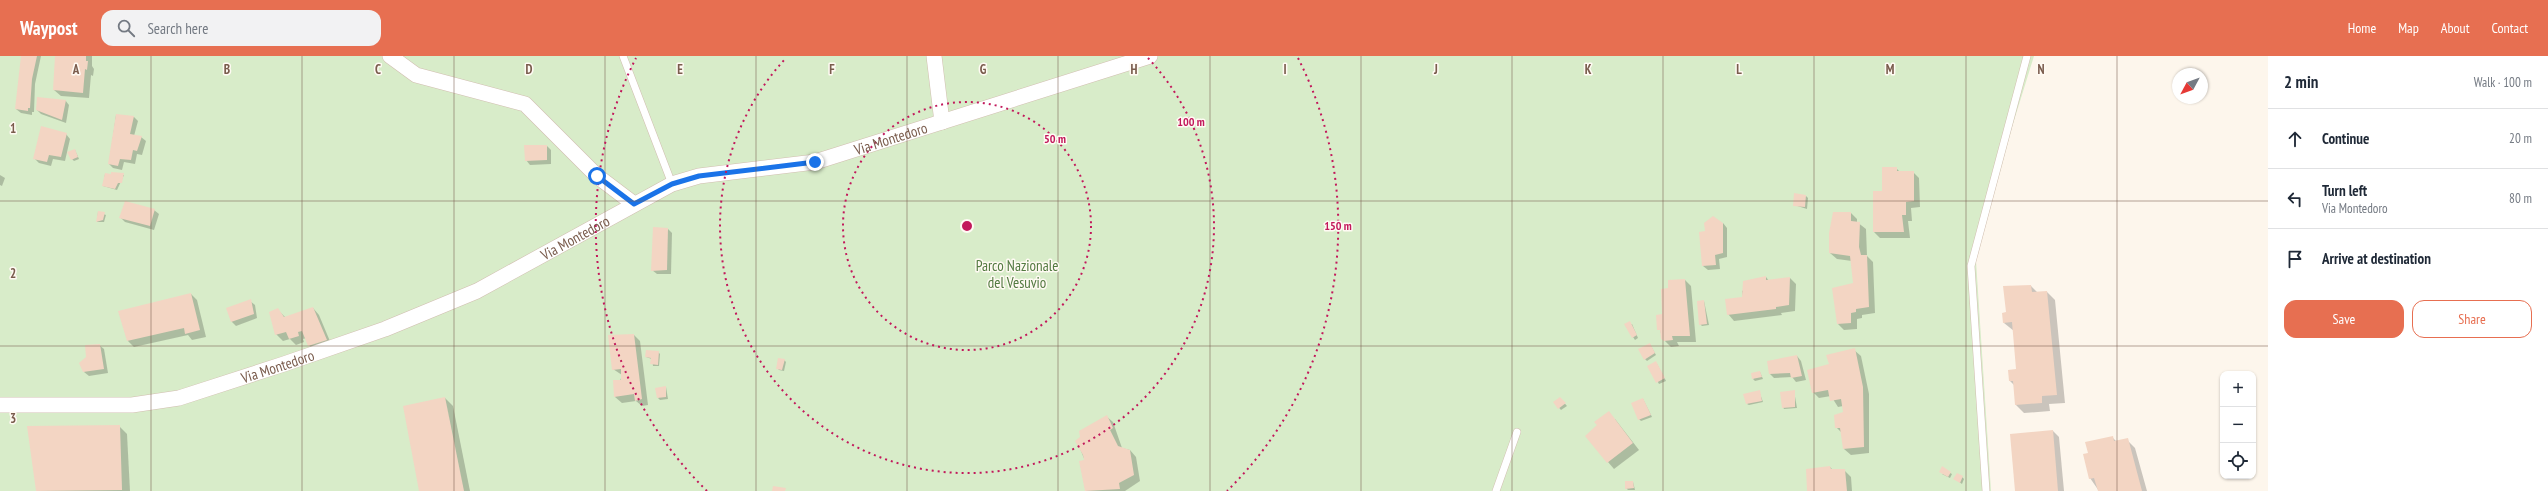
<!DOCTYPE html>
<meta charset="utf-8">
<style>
:root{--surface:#fff;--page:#f2f2f3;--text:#1f2937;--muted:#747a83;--line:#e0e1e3;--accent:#e76f51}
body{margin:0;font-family:"PT Sans Narrow",sans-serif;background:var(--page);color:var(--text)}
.controls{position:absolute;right:12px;bottom:12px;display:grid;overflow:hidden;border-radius:8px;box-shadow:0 1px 3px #0004}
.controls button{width:36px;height:36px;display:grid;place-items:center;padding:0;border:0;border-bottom:1px solid var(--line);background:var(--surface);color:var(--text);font:20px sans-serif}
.compass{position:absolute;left:2172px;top:12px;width:36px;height:36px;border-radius:50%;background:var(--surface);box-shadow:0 1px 3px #0004;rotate:229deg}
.stop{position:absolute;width:12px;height:12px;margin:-9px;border:3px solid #1a73e8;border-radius:50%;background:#fff}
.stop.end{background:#1a73e8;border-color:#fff;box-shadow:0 1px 4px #0008}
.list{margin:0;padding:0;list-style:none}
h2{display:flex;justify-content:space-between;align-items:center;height:52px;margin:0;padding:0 16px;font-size:17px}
h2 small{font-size:13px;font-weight:400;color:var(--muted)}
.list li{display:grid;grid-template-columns:26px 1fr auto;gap:12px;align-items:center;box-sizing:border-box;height:60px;padding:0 16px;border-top:1px solid var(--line)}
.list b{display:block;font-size:15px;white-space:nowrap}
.list p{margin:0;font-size:13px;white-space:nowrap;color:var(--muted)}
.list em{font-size:13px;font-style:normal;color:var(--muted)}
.actions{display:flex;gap:8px;padding:12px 16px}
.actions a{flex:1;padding:9px 0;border:1px solid var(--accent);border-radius:12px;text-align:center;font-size:14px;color:var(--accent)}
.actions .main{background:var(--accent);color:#fff}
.icon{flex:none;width:22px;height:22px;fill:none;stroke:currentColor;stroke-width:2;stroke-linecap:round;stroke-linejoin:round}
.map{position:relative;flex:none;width:2268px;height:435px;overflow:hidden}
header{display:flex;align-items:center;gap:24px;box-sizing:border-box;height:56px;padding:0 20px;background:var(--accent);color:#fff}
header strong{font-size:19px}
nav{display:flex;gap:22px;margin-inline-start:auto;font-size:14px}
.search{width:280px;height:36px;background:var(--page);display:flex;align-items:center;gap:10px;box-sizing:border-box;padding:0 14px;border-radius:12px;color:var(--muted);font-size:15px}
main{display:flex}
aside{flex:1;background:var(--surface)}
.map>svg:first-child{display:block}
.green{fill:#d8ecc9}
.shadow{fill:#0003}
.building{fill:#f3d5c3}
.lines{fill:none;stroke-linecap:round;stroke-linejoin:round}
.service-casing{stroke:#d1beb0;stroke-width:8}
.minor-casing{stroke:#d1beb0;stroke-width:16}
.service{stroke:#fff;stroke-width:7}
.minor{stroke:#fff;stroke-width:15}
.route{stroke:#1a73e8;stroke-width:5}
.grid{fill:none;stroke:#7a5c4d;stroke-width:1;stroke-opacity:0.55}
.ring{fill:none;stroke:#c2185b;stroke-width:2;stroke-dasharray:2 4}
.labels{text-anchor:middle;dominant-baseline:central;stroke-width:3;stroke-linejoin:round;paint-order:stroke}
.street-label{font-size:15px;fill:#7a5c4d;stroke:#fffaf3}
.park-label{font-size:15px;fill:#537a41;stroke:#fffaf3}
.grid-label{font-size:13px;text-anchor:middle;font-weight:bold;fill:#7a5c4d;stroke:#fffaf3;stroke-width:3;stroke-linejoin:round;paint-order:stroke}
.centre{fill:#c2185b;stroke:#fffaf3;stroke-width:2}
.ring-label{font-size:12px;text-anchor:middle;font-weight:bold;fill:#c2185b;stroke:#fffaf3;stroke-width:3;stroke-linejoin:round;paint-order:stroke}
</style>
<header>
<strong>Waypost</strong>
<div class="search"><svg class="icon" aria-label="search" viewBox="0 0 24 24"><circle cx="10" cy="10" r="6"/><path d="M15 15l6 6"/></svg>Search here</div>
<nav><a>Home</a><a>Map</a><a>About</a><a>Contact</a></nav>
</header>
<main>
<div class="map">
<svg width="2268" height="435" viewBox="0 0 2268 435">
<rect width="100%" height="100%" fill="#fdf6ec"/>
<!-- green -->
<polygon class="green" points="0,0 2034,0 2012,71 1976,205 1991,435 0,435"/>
<!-- shadow -->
<g class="shadow">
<polygon points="22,0 41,0 35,28 34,56 32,56 32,59 21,57 16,53"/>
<polygon points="56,0 92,0 92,10 94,13 93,20 91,19 89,42 61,40 54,34"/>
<polygon points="65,44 69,49 66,67 41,58 37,54"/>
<polygon points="116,59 134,61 138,65 134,80 141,81 146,85 142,99 137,98 135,108 124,106 122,114 113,112 109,108"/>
<polygon points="66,78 70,83 65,105 53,103 51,110 39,107 34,102"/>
<polygon points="547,90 551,94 551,108 530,109 526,104"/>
<polygon points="75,94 79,103 74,105 72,103"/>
<polygon points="1896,112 1900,116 1913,116 1919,122 1920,151 1911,152 1912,165 1908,165 1910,182 1880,182 1874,176 1874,136 1883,136"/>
<polygon points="105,118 124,119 117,134 103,130"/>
<polygon points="0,119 5,122 2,130 0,129"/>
<polygon points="1806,140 1808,142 1807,153 1794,149"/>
<polygon points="154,154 159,158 154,174 125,166 121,162"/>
<polygon points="98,156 106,159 104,166 97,166"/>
<polygon points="1851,157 1857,163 1857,166 1866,173 1867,200 1873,206 1875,257 1862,259 1862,262 1857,263 1857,273 1844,274 1838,268 1854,228 1852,205 1837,203 1830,197"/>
<polygon points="1723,167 1727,172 1727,201 1719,203 1720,213 1708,214 1703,210 1706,176"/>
<polygon points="668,173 672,177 671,218 657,218 652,214"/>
<polygon points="1766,221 1769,225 1790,222 1796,228 1795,255 1781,257 1782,259 1734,265 1728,258 1743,241 1742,235"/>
<polygon points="1685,224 1691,230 1696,286 1677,286 1679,290 1671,291 1662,282 1657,260 1663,259 1670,233"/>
<polygon points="2031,230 2038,237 2047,236 2055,244 2065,347 2049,348 2050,355 2024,357 2016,349 2014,329 2010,325 2017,314 2014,275 2004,267 2007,257"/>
<polygon points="191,238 197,244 206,281 192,284 188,279 134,291 128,285 119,256"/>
<polygon points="250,245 255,249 257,262 236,270 231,265"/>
<polygon points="1704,245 1709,269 1702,270 1700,268"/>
<polygon points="313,252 319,259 332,290 315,296 309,289 306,282 303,283 304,286 296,289 290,283 283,285 276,278 278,254 286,262"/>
<polygon points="1632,268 1638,282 1635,284 1625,269"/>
<polygon points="634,279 640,285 648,349 642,350 636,345 622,347 615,341 622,319 613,313"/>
<polygon points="1650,288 1656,299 1647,305 1645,303"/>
<polygon points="99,289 104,293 108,317 89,320 84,316"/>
<polygon points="1854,294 1861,300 1869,338 1869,397 1851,399 1844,393 1842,377 1836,371 1844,357 1843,350 1838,351 1831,340 1819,342 1813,336 1831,309"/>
<polygon points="658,296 660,298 659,310 653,310 652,303 646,301"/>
<polygon points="1797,300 1801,305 1806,324 1796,326 1792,321 1774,322 1770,318"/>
<polygon points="784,304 786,306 784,315 779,314 777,312"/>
<polygon points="1657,308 1666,325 1659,328 1649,310"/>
<polygon points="1760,316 1763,323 1755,325 1753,323"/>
<polygon points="666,331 668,343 660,344 658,342"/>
<polygon points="1759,335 1763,346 1749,349 1747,348"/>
<polygon points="1794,335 1797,352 1784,353 1783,351"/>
<polygon points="445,342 453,350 470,435 420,435"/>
<polygon points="1560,342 1567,350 1561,354 1555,347"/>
<polygon points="1643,343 1652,361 1641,365 1639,363"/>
<polygon points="1106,360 1113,366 1122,392 1130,394 1136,401 1140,425 1125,435 1086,435 1081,406 1085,405 1077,385"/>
<polygon points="1615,363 1639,394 1614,413 1608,406"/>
<polygon points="119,370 127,378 130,435 37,435 28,371"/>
<polygon points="2053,375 2059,381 2064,435 2016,435"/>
<polygon points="2112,381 2117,386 2127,384 2135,392 2147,435 2099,435 2090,422 2089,397"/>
<polygon points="1830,411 1833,414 1844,414 1851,421 1852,435 1808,435"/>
<polygon points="1950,417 1952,418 1950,422 1942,418"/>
<polygon points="1962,421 1964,423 1962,428 1955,423"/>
<polygon points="1633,426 1635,434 1628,434 1626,432"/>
</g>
<!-- building -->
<g class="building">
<polygon points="21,0 37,0 32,23 30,52 28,52 28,55 15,53"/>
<polygon points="55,0 86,0 86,5 88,5 87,14 85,13 83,37 53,34"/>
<polygon points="37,41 66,44 62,64 36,54"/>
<polygon points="116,58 134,60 130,78 142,80 137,95 133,94 131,104 120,103 118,110 108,108"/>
<polygon points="41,70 67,77 61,101 49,99 47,106 33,103"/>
<polygon points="524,89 547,89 547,104 525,105"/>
<polygon points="75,93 78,101 71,104 67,96"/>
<polygon points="1882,111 1897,111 1897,115 1914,115 1914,145 1906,146 1906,159 1902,159 1904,176 1873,176 1873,135 1882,135"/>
<polygon points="111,116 124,117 122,127 118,127 115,133 102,130 105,117 111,118"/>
<polygon points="1794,137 1806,139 1805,151 1793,150"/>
<polygon points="125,145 155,153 150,170 119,162"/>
<polygon points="98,155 105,156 103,164 96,166"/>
<polygon points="1833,156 1851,156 1851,165 1860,166 1859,191 1861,199 1867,199 1869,251 1856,253 1856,256 1851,257 1851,267 1837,268 1832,232 1853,227 1850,200 1829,197 1829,177"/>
<polygon points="1713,160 1723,167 1723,197 1715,199 1716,209 1702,210 1699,176 1705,175 1704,167"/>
<polygon points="653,171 668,172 667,214 651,215"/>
<polygon points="1766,220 1766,224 1790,221 1789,249 1776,251 1776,253 1727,259 1725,243 1742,241 1743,225"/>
<polygon points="1685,223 1690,280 1672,280 1673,284 1664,285 1661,283 1660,274 1657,274 1656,259 1662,258 1661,233 1668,232 1668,224"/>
<polygon points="2031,229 2032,236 2047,235 2057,339 2042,340 2042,347 2015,349 2013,325 2009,325 2008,314 2016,313 2012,266 2003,267 2002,257 2006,256 2003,230"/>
<polygon points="191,237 200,274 185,278 184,272 127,285 118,255"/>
<polygon points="251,243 254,258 231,266 226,252"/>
<polygon points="1704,244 1707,268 1699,269 1697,245"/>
<polygon points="313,251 327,284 308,290 302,275 298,276 299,280 289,283 286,276 275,279 269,256 278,252 284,261"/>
<polygon points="1630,265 1637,279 1632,282 1624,268"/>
<polygon points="634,278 642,343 635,345 634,338 614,341 613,324 621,324 621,313 612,314 608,279"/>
<polygon points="1650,287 1655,297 1644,304 1638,293"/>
<polygon points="100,288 104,313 83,316 79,307 86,301 85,289"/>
<polygon points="1855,292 1863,331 1864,391 1843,393 1840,372 1835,372 1834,359 1843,356 1841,343 1830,345 1828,334 1812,337 1807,314 1829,308 1826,299"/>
<polygon points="646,294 659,295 658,309 650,308 651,302 645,301"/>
<polygon points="1797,299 1802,320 1791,322 1790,317 1769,318 1767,305"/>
<polygon points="778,302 785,303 782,314 776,313"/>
<polygon points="1656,305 1665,322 1656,327 1647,310"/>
<polygon points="1760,315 1762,321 1752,323 1751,317"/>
<polygon points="666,330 666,341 657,342 655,332"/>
<polygon points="1760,334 1762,345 1746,348 1743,338"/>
<polygon points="1795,334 1795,351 1782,352 1780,336"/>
<polygon points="445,341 464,435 419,435 403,350"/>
<polygon points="1560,341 1566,347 1558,353 1553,346"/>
<polygon points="1643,342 1651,359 1638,364 1631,347"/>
<polygon points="1609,355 1633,387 1607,407 1585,380 1597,369 1594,366"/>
<polygon points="1107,359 1113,372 1110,374 1118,390 1130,394 1134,419 1119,427 1120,433 1085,435 1079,405 1084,404 1083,399 1075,385 1080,381 1079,375"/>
<polygon points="120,369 122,434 36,435 27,370"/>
<polygon points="2053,374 2058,435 2015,435 2010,378"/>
<polygon points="2113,380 2114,385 2128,382 2142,435 2098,435 2094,422 2089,423 2083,398 2088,397 2085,386"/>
<polygon points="1830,410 1831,413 1845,413 1847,435 1807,435 1806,413"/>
<polygon points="1942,410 1951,416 1948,421 1939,416"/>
<polygon points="1957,417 1963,420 1960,427 1953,423"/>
<polygon points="1625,425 1633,425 1634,432 1625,433"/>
<polygon points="773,430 786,432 785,435 772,435"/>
</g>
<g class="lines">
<defs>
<g id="service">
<polyline points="623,0 672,128"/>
<polyline points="1496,435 1517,376"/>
<polyline points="1986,435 1971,210 2027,0"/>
</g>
<g id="minor">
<polyline points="390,0 416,19 525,48 597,120 634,148"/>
<polyline points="934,0 942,66"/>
<path id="s1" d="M0,349H132L179,342L284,308L385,273L477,235L672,128L699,120L815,106L1150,0"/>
</g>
</defs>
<!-- service casing -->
<use href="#service" class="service-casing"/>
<!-- minor casing -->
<use href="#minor" class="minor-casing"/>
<!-- service -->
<use href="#service" class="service"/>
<!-- minor -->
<use href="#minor" class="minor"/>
</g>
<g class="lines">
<!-- route -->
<polyline class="route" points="597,120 634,148 672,128 699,120 815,106"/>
</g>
<!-- grid -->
<path class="grid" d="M151,0V435M302,0V435M454,0V435M605,0V435M756,0V435M907,0V435M1058,0V435M1210,0V435M1361,0V435M1512,0V435M1663,0V435M1814,0V435M1966,0V435M2117,0V435M0,145H2268M0,290H2268"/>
<!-- distance rings -->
<g class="ring">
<circle cx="967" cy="170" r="124"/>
<path d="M1148 2A247 247 0 1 1 786 2"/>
<path d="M707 435A371 371 0 0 1 636 2M1298 2A371 371 0 0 1 1227 435"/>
</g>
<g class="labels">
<!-- street labels -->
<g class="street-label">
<text stroke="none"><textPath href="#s1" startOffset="943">Via Montedoro</textPath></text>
<text stroke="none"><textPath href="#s1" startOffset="608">Via Montedoro</textPath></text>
<text stroke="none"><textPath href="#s1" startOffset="283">Via Montedoro</textPath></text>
</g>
<!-- park labels -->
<g class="park-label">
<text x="1017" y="209">Parco Nazionale<tspan x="1017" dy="17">del Vesuvio</tspan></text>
</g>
</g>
<g class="grid-label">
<text x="76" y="18">A</text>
<text x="227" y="18">B</text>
<text x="378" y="18">C</text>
<text x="529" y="18">D</text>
<text x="680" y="18">E</text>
<text x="832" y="18">F</text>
<text x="983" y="18">G</text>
<text x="1134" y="18">H</text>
<text x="1285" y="18">I</text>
<text x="1436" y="18">J</text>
<text x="1588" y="18">K</text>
<text x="1739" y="18">L</text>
<text x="1890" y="18">M</text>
<text x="2041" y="18">N</text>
<text x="13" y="77">1</text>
<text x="13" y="222">2</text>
<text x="13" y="367">3</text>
</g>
<circle cx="967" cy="170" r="6" class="centre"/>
<g class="ring-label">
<text x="1191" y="70">100 m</text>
<text x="1055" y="87">50 m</text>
<text x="1338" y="174">150 m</text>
</g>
</svg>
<div class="controls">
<button>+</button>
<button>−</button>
<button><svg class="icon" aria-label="locate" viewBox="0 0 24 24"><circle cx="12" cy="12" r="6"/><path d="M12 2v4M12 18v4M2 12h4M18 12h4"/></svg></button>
</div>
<svg class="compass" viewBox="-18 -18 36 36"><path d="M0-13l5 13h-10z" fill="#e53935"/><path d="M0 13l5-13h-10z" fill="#747a83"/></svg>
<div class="stop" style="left:597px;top:120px"></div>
<div class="stop end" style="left:815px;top:106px"></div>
</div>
<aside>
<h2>2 min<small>Walk · 100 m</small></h2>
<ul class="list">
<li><svg class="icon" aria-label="ahead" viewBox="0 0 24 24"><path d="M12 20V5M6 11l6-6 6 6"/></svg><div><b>Continue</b></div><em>20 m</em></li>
<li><svg class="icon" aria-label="left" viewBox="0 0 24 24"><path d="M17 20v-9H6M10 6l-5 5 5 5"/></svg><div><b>Turn left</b><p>Via Montedoro</p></div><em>80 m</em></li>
<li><svg class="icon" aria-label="arrive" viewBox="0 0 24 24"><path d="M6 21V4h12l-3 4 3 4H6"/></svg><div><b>Arrive at destination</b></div></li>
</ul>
<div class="actions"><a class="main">Save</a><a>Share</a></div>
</aside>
</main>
